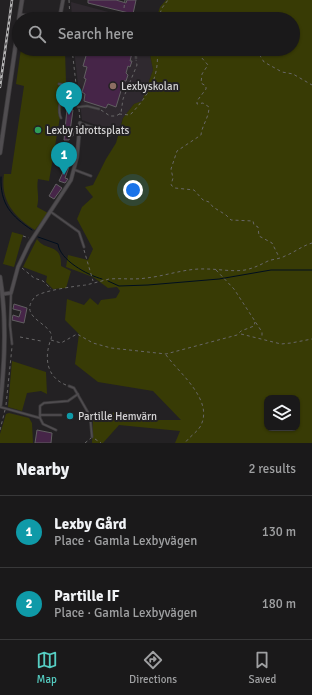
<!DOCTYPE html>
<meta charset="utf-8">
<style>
:root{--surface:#1a191a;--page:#272627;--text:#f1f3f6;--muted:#9fa0a2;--line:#383839;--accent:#56cec3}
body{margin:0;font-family:Signika,sans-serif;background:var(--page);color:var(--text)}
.controls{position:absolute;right:12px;bottom:12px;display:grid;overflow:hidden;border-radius:8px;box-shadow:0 1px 3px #0004}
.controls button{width:36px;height:36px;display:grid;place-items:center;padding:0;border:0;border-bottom:1px solid var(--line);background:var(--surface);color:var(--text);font:20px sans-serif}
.you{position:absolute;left:133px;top:190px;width:14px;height:14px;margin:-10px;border:3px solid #fff;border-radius:50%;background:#1a73e8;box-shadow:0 0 0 6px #1a73e833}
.badge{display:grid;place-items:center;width:26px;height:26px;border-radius:50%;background:var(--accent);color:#fff;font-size:13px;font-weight:700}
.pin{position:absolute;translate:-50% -33px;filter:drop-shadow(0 1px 2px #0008)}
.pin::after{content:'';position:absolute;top:21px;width:14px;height:12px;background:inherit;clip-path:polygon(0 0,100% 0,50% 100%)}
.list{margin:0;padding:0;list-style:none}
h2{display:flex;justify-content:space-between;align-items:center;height:52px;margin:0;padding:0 16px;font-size:17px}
h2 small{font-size:13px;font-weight:400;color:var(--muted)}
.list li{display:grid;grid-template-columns:26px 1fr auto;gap:12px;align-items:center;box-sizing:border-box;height:72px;padding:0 16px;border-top:1px solid var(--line)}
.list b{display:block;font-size:15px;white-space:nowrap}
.list p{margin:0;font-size:13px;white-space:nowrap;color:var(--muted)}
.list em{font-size:13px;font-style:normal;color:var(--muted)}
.icon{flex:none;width:22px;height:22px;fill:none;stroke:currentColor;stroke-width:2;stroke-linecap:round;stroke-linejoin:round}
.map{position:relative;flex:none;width:312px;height:443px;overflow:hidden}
.search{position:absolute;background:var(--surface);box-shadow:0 1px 3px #0004;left:12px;right:12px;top:12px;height:44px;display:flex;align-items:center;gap:10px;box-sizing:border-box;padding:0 14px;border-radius:22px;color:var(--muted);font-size:15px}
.sheet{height:196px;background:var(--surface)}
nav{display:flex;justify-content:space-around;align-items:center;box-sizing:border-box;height:56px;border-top:1px solid var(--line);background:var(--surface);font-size:11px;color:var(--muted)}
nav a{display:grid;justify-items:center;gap:2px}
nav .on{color:var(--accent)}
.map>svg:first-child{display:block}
.built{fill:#2f292f}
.green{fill:#383b05;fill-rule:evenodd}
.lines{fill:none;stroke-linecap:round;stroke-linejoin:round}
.stream{stroke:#000e1e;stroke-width:1}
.building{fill:#462548;stroke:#615f61}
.service-casing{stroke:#3d3b3d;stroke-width:3}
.minor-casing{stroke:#3d3b3d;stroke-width:4.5}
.tertiary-casing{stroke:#3d3b3d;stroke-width:5}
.path{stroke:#686768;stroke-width:1;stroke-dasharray:3 3;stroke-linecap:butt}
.service{stroke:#504d50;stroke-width:1.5}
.minor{stroke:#504d50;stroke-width:3}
.tertiary{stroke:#504d50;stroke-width:3.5}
.rail-casing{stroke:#b7b6b7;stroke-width:2.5}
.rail{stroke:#232123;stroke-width:1;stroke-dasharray:3;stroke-linecap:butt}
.education-dot{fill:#8d6e63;stroke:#232123;stroke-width:1.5}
.leisure-dot{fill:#2e9e5b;stroke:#232123;stroke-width:1.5}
.culture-dot{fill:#0f9aa8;stroke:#232123;stroke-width:1.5}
.labels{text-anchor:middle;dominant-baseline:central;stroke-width:4;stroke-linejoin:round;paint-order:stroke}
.poi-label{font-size:11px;fill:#d3d2d3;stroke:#232123;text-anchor:start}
</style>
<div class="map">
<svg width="312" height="443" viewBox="0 0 312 443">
<rect width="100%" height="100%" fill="#232123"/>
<!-- built -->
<g class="built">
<polygon points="71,2 127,17 139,19 72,19"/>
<polygon points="74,49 149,49 153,70 142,102 134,104 123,118 118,133 82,120"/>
</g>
<!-- green -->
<g class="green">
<path d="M166,0H312V443H175L180,431L119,425L103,443H92L93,419C108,412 132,407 146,420H181L153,391L98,382L75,364L79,334L65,320L67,299L84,305L90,298L98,305L101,300L116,298L120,291L117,287L108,288L93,277L66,267L68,255L88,260L93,249L77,219L82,207L93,197L85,187L93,185L106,159L116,143L123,118L134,104L142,101L153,70L149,49H293V19H156L160,7ZM267,398H297V428H267Z"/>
<path d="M21,49H69L68,51H65L66,82L49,181L38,179C36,189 40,197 37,207L48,213L35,230C14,217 0,200 4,174H11L24,86L16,84Z"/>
<polygon points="12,232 23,235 14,267 3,264"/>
<path d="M37,239C45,252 62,242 61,266L71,271L66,288L53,289L46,282L47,276L23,267Z"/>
<polygon points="12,361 46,372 47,394 41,391 27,393 22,411 8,407"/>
<polygon points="9,413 29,418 32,423 33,443 0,443 0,434 6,414"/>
</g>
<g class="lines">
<!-- stream -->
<g class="stream">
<path d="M1,177C0,204 11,216 32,230"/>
<path d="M38,237L58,244C60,260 87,275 102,279"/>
<polyline points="108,281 119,286 148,285 219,279 271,270 312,270"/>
</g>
</g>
<!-- building -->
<g class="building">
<polygon points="88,0 116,0 126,3 127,0 136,0 133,14 88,3"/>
<polygon points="88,49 133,49 130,61 132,61 130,67 128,66 126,73 128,75 126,81 124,81 116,107 108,104 106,108 84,101 85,94 82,92 86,79 84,78 87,67 83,66"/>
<polygon points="67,109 73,110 70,131 74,131 73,136 70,136 69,140 64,140"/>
<polygon points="66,166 69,167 65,178 68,179 65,183 59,181"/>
<polygon points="56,184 62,188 54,199 49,196"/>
<polygon points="14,304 27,308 24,323 12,320 13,315 19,317 21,311 13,309"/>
<polygon points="37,430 52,433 51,443 35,443"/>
</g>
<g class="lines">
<defs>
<g id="service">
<polyline points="135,49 136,58"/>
<polyline points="59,84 76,86"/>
<polyline points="78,107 87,106 99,109"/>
<path d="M61,118C57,111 61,92 65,85"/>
<polyline points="80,123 101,130 110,135"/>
<polyline points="75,170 91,176"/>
<polyline points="51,212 79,232 84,247"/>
<polyline points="11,293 10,325 12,344"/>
<polyline points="69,386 74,388 90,416 92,437"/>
<polyline points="0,407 40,418 43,424 56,430"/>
<polyline points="40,415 61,415"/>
<polyline points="40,417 40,406 44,403 68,401 78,394"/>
</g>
<g id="minor">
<polyline points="20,15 53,19"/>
<polyline points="57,19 60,16 63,0"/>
<polyline points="3,294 11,293 18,267 29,244 71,180 77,157 80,123"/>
</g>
<g id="tertiary">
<polyline points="19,19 22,0"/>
<polyline points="0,153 19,22"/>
<path d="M0,277C7,319 5,363 0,405"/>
</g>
</defs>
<!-- service casing -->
<use href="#service" class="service-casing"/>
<!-- minor casing -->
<use href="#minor" class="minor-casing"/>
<!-- tertiary casing -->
<use href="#tertiary" class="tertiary-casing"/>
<!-- path -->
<g class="path">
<polyline points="69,0 70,19"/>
<polyline points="124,8 125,0"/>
<polyline points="158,19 162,8 168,0"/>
<polyline points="72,49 76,84"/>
<path d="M194,49L208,65L202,74L201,83L206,86V89L197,101V104L203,103L209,107C209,118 202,125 201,135L177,151L171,169L173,178L171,185L175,188L194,190L203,200L209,202L213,207L226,215L231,220L253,221L254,225L258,227L259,236L272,243L279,257"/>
<polyline points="249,49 259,54 264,62 282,72 293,74 312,85"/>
<polyline points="76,89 78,104"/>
<polyline points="79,109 80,120"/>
<polyline points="101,110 110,116 116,116 121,113 123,99 137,65 136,60"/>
<path d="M119,114L130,115C148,96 160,77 157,49"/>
<polyline points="23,236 29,238"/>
<polyline points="84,250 93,281"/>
<polyline points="22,268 34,278 43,281 51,289"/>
<polyline points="216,270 234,289 262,332 262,338"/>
<polyline points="241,334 281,344 291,343 312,339"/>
<polyline points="20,337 41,341"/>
<polyline points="51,340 61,343 77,334 93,343 111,348 166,354 237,335 241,331 254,326 255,322"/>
<path d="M166,355C180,374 215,401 200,427C196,433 189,437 185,443"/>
<path d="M66,385C46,377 44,357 51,339C56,324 17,319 34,298C38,291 76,286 86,285C94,283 102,281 109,279C122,278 134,280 146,278C166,276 186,268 206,269C219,269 232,272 245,270C254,268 260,265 268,261C273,259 280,259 285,256C295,252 302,246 312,243"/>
<polyline points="6,405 12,347"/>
<polyline points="0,430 5,410"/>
<polyline points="95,439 101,443"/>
<polyline points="85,443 91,438"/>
</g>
<!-- service -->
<use href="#service" class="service"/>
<!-- minor -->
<use href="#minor" class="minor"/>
<!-- tertiary -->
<use href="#tertiary" class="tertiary"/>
<defs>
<polyline id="rail" points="0,87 12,0"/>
</defs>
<!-- rail casing -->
<use href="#rail" class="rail-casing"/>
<!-- rail -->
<use href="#rail" class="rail"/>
</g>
<!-- markers -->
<circle class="education-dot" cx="113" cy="86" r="4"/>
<circle class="leisure-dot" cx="38" cy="130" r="4"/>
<circle class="culture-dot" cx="70" cy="416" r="4"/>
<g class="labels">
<!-- poi labels -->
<g class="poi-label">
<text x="121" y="86">Lexbyskolan</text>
<text x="46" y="130">Lexby idrottsplats</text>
<text x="78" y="416">Partille Hemvärn</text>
</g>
</g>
</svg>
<div class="controls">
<button><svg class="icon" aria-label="layers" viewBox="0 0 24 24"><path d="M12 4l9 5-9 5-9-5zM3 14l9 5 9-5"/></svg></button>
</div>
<div class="you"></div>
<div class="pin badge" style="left:64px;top:175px;background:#0f9aa8">1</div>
<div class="pin badge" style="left:69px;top:115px;background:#0f9aa8">2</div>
<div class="search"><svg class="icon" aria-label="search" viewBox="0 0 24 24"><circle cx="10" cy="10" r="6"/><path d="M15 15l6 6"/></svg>Search here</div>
</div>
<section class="sheet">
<h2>Nearby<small>2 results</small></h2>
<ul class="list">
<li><span class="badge" style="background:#0f9aa8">1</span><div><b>Lexby Gård</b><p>Place · Gamla Lexbyvägen</p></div><em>130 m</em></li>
<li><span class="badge" style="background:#0f9aa8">2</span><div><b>Partille IF</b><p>Place · Gamla Lexbyvägen</p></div><em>180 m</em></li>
</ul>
</section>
<nav>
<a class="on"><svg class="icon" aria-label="map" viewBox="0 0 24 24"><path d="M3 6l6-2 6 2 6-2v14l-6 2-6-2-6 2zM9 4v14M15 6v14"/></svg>Map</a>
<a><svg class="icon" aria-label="directions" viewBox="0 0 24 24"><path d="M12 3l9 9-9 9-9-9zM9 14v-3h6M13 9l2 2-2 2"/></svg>Directions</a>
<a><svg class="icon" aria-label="saved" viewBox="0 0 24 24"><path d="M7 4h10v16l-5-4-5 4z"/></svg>Saved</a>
</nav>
